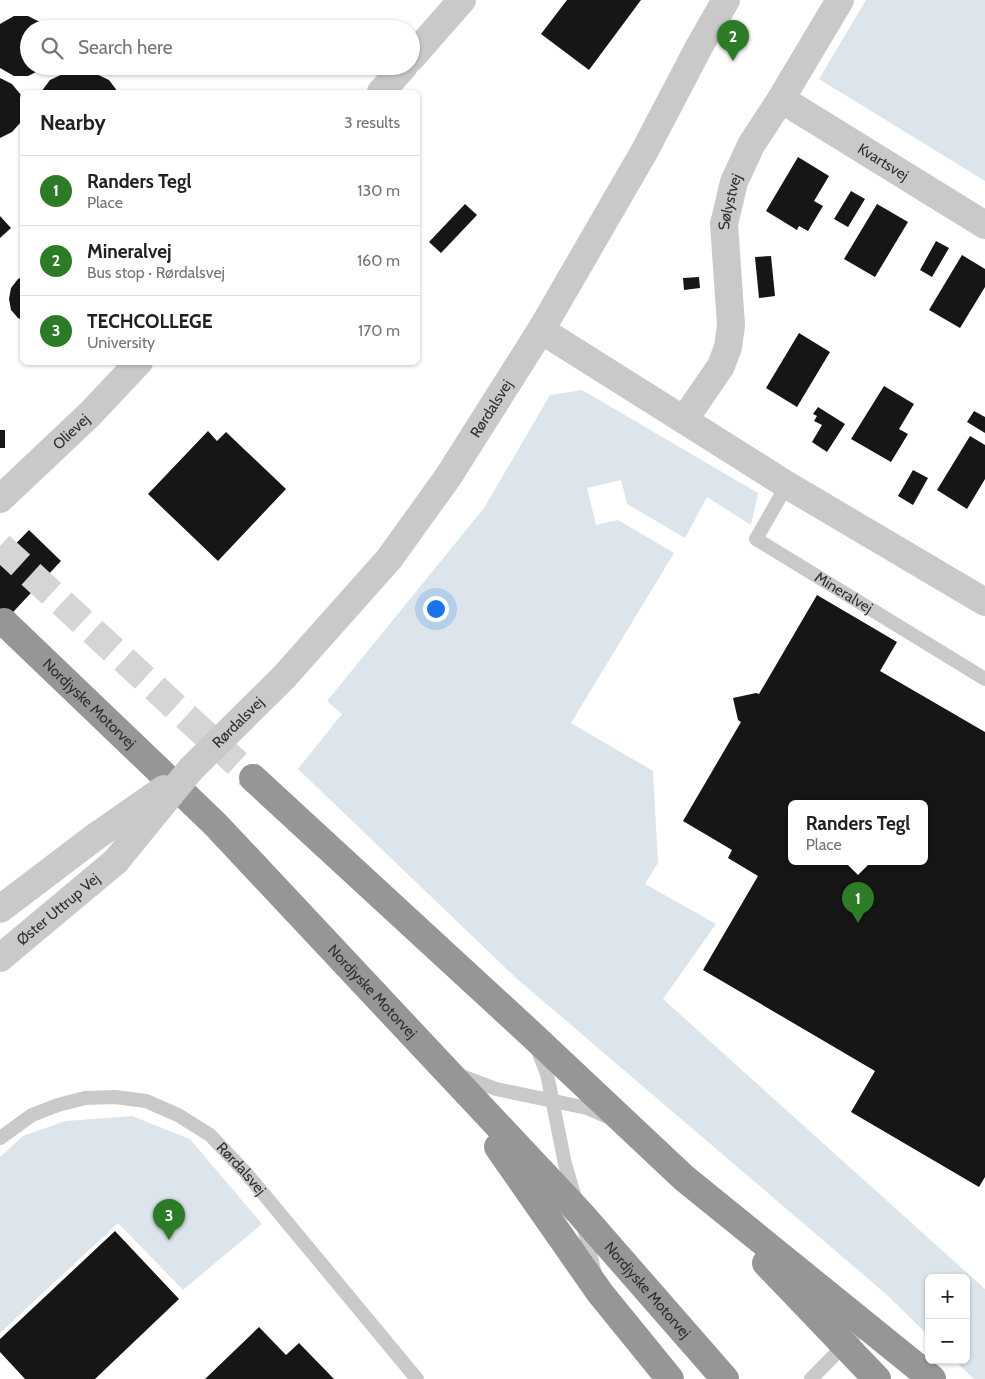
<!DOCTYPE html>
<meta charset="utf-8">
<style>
:root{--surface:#fff;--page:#f2f2f2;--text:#202124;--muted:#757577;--line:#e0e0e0;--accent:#2c7c27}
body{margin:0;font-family:Cabin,sans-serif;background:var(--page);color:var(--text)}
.controls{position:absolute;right:15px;bottom:15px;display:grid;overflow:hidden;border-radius:8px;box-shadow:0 1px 4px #0004}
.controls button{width:45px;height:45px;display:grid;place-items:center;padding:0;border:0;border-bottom:1px solid var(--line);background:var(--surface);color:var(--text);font:25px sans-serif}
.you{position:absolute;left:435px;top:608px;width:18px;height:18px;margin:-12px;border:4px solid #fff;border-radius:50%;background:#1a73e8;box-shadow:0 0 0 8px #1a73e833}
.badge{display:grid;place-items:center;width:32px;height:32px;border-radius:50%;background:var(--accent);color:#fff;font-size:16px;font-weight:700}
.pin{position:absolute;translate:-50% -41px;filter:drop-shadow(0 1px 2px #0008)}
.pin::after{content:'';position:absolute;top:26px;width:18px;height:15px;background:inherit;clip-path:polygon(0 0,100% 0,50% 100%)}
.popup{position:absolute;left:788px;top:800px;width:140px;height:65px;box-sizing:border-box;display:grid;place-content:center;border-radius:8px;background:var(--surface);filter:drop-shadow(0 1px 4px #0005);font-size:16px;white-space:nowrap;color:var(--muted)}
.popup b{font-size:19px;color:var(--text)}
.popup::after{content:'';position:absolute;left:50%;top:100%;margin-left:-10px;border:10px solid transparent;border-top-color:var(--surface)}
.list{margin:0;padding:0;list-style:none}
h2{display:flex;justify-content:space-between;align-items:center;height:65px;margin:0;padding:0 20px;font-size:21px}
h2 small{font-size:16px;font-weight:400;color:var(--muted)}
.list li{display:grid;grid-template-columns:32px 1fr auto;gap:15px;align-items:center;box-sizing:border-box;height:70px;padding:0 20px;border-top:1px solid var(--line)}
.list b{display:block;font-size:19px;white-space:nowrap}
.list p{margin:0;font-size:16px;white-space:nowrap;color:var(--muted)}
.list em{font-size:16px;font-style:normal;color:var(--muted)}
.icon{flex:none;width:28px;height:28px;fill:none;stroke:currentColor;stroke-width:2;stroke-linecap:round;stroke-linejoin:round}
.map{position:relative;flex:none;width:985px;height:1379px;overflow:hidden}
.search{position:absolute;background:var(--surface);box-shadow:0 1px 4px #0004;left:20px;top:20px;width:400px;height:55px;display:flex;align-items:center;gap:12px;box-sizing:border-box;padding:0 18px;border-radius:28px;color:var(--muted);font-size:19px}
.panel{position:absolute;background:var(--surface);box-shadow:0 1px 4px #0004;left:20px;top:90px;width:400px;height:275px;border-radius:8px}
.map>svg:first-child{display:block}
.green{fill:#dce5ec}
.building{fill:#161616;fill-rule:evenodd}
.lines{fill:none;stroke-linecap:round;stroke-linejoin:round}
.motorway-tunnel{stroke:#d5d5d5;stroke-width:28;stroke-dasharray:28 14;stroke-linecap:butt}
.service{stroke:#c9c9c9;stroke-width:14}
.minor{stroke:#c9c9c9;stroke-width:28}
.tertiary{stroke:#c9c9c9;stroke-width:28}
.motorway{stroke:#969696;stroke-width:28}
.tertiary-bridge{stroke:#c9c9c9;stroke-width:28}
.labels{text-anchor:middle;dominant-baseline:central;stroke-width:5;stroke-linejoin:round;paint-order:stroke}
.street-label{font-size:15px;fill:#2f2f2f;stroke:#fff}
</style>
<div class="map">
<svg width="985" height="1379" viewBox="0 0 985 1379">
<rect width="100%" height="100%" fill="#fff"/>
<!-- green -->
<g class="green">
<polygon points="866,0 985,0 985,181 819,79"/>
<polygon points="582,390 758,493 751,525 707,497 685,538 627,504 621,480 587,488 596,525 618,520 674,553 571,723 653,771 658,863 645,884 716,924 663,999 985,1289 985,1379 974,1379 954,1360 966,1360 966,1278 929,1278 929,1336 886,1294 516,978 298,769 342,714 327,701 484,508 550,395"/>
<polygon points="132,1116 190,1139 262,1224 183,1290 118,1223 0,1333 0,1157 23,1136 65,1121"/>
</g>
<!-- building -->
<g class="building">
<polygon points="567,0 641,0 589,70 541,34"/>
<polygon points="14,16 28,16 40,22 46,29 29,29 29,66 43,66 40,70 28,76 14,76 0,68 0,24"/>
<polygon points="69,71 90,71 109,80 118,92 41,92 50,80"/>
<polygon points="0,78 12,84 21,95 22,103 21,122 12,132 0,138"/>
<polygon points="798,157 829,176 814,201 823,206 808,231 799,226 797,230 766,211"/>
<polygon points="851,191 865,199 848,227 834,219"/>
<polygon points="465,204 477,215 441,253 429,242"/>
<polygon points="877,204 908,222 875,277 844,259"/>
<polygon points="0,216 11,228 0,238"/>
<polygon points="936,241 949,248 932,277 920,270"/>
<polygon points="962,255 985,269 985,287 960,328 929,310"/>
<polygon points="771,256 775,296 759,298 755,257"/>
<polygon points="22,277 22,320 18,318 11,310 9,299 11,288 18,279"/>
<polygon points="699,277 700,288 684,290 683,278"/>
<polygon points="799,333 830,352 797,407 766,388"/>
<polygon points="884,386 914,404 899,429 908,434 891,462 851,439"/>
<polygon points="818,407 845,424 827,452 812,442 822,425 814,421 817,416 813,414"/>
<polygon points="974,411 985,417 985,433 967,422"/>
<rect x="0" y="430" width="5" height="18"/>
<polygon points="208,431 217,441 226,432 286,489 218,561 148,494"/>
<polygon points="970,436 985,445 985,479 967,509 937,490"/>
<polygon points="913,470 928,478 913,505 898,496"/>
<polygon points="29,530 61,561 0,626 0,560"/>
<path d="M817,595L897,642L880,671L985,732V1177L979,1187L851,1112L875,1071L703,970L758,876L728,858L732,850L683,821L741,722L738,720L733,698L756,693L759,694ZM792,804H924V862H792Z"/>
<polygon points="115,1231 179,1299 95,1379 25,1379 0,1352 0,1339"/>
<polygon points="259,1327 286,1355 299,1343 334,1379 205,1379"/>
</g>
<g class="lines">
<!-- motorway-tunnel -->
<polyline class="motorway-tunnel" points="0,546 253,778"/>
<!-- service -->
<g class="service">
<path id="s1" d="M787,485L756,539L985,679"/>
<polyline points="537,1048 547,1074 565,1164 576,1201"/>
<polyline points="459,1075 496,1089 587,1108 608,1117"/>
<path id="s2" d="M0,1138L32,1115L58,1105L85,1098L115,1097L146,1101L178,1115L210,1135L247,1174L417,1379"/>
<polyline points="583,1224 595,1274"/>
<polyline points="811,1379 865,1324"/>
</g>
<!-- minor -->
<g class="minor">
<polyline points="411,58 462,0"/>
<polyline points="381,92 404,66"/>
<path id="s3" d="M781,99L985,225"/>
<polyline points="541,330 787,485 985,602"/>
<path id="s4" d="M684,420L721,366L728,347L731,325L724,224L734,182L751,145L781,99L840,0"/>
<path id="s5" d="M0,499L90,414L139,362"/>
</g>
<!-- tertiary -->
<g class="tertiary">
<path id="s6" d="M284,677L389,559L448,477L541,330L644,152L699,47L726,0"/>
<polyline points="0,909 95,837"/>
<path id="s7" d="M0,958L116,861"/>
</g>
<!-- motorway -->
<g class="motorway">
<path id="s8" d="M4,622L215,824L580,1213L725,1379"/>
<polyline points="253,778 532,1035 684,1178 932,1379"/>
<polyline points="498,1147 600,1293 670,1379"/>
<polyline points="766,1263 877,1379"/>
</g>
<!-- tertiary-bridge -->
<g class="tertiary-bridge">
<polyline points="95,837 164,789"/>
<path id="s9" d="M116,861L191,769L284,677"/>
</g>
</g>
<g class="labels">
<!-- street labels -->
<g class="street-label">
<text stroke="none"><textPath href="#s3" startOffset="120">Kvartsvej</textPath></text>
<text stroke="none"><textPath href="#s4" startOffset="232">Sølystvej</textPath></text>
<text stroke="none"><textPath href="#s6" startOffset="340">Rørdalsvej</textPath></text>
<text stroke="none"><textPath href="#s5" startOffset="98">Olievej</textPath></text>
<text stroke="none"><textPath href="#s1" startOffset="165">Mineralvej</textPath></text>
<text stroke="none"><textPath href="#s8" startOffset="118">Nordjyske Motorvej</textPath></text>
<text stroke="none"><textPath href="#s9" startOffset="185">Rørdalsvej</textPath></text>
<text stroke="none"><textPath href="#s7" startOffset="76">Øster Uttrup Vej</textPath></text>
<text stroke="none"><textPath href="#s8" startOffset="522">Nordjyske Motorvej</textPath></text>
<text stroke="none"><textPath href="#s2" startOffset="275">Rørdalsvej</textPath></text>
<text stroke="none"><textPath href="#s8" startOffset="928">Nordjyske Motorvej</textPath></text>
</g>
</g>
</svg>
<div class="controls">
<button>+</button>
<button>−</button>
</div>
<div class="you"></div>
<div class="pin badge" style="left:858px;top:923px">1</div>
<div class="popup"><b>Randers Tegl</b>Place</div>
<div class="pin badge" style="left:733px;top:61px">2</div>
<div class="pin badge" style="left:169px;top:1240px">3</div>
<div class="search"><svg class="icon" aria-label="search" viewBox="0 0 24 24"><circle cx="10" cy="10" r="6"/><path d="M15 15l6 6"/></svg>Search here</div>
<section class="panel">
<h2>Nearby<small>3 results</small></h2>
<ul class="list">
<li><span class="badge">1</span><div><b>Randers Tegl</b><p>Place</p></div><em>130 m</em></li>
<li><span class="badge">2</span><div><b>Mineralvej</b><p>Bus stop · Rørdalsvej</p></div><em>160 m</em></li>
<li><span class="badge">3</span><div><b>TECHCOLLEGE</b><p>University</p></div><em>170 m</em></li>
</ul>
</section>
</div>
